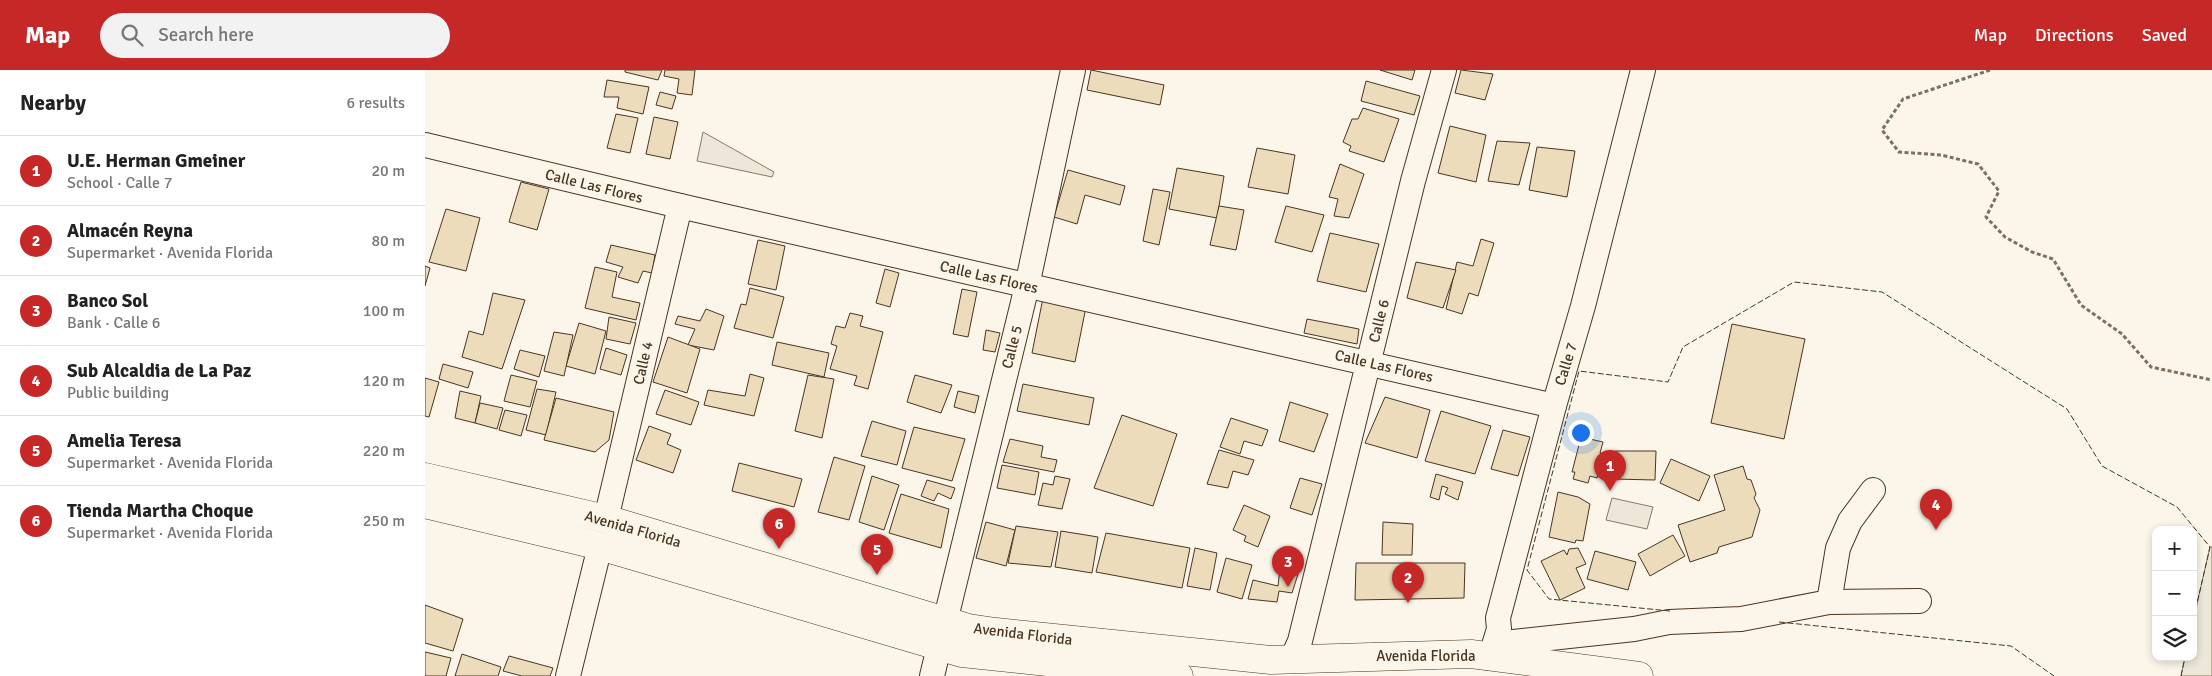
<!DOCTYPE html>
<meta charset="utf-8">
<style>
:root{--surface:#fff;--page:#f2f2f2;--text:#222;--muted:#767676;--line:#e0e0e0;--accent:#c62828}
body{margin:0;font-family:Signika,sans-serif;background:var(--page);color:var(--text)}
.controls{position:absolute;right:15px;bottom:15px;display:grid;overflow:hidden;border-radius:10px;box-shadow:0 2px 8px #0003}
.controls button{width:45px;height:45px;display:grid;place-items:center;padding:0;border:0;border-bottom:1px solid var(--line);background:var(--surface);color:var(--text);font:25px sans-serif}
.you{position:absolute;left:1155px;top:362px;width:18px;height:18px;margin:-12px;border:4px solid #fff;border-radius:50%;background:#1a73e8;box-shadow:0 0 0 8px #1a73e833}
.badge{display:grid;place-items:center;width:32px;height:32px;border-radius:50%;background:var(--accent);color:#fff;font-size:16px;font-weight:700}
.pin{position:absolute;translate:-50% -41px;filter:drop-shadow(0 1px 2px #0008)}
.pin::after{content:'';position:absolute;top:26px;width:18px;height:15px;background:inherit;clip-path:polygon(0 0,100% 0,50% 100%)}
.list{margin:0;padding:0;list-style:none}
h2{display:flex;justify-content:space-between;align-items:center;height:65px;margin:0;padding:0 20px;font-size:21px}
h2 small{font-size:16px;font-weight:400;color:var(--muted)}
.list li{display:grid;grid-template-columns:32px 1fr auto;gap:15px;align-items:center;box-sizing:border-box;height:70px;padding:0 20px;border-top:1px solid var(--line)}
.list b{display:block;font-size:19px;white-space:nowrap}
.list p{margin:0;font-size:16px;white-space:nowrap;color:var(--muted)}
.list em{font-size:16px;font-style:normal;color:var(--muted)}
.icon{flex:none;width:28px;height:28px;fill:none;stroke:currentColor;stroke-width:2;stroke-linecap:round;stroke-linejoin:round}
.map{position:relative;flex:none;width:1787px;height:606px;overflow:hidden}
header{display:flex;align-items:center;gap:30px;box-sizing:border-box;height:70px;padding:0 25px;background:var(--accent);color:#fff}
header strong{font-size:24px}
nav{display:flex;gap:28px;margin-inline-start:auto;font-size:18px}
.search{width:350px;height:45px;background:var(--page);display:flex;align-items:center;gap:12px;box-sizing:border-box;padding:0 18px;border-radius:28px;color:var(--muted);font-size:19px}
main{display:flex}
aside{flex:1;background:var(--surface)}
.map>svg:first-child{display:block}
.green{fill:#ede6d9;stroke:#887966}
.parking{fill:#ede7d9;stroke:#887966}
.building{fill:#ecdcbc;stroke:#4a3520}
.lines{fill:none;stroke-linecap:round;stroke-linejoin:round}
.minor-casing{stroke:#4a3520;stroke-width:26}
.major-casing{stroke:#4a3520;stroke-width:29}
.path{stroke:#7f6f5c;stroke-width:3;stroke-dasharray:4 2.5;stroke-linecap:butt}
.minor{stroke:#fbf6e9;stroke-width:24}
.major{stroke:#fbf6e9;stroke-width:28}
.fence{stroke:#4a3520;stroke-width:1;stroke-dasharray:6 2.5;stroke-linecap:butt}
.labels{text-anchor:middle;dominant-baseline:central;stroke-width:4;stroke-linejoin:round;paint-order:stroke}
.street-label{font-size:15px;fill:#4a3520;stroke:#fbf6e9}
</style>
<header>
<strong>Map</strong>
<div class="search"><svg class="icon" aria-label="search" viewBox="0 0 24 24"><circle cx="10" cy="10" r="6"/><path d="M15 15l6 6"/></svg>Search here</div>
<nav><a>Map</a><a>Directions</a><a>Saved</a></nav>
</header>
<main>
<aside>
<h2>Nearby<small>6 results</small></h2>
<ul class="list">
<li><span class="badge">1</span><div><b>U.E. Herman Gmeiner</b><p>School · Calle 7</p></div><em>20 m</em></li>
<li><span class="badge">2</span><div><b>Almacén Reyna</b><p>Supermarket · Avenida Florida</p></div><em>80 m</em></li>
<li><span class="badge">3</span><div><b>Banco Sol</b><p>Bank · Calle 6</p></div><em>100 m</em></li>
<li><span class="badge">4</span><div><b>Sub Alcaldia de La Paz</b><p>Public building</p></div><em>120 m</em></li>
<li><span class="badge">5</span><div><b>Amelia Teresa</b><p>Supermarket · Avenida Florida</p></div><em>220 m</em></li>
<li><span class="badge">6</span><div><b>Tienda Martha Choque</b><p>Supermarket · Avenida Florida</p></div><em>250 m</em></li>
</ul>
</aside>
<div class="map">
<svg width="1787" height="606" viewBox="0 0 1787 606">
<rect width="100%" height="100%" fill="#fbf6e9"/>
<!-- green -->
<g class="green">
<polygon points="278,62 349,102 347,107 272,91"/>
<polygon points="1187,428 1228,437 1222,459 1181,450"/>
</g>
<!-- parking -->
<polygon class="parking" points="1785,477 1787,477 1787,606 1756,606 1760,587 1768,587 1768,551"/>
<!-- building -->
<g class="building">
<polygon points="200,0 237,0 233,10 200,2"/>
<polygon points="240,0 270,0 267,25 252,23 254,9 239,6"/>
<polygon points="666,0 739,15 735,35 662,20"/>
<polygon points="955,0 990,0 987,10"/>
<polygon points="1036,0 1068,4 1060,30 1030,23"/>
<polygon points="182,10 224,17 218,44 192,38 194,27 179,27"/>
<polygon points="941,11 995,26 989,45 936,31"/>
<polygon points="235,22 251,26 247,39 231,35"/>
<polygon points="938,38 974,49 959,92 924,81 926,76 918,72 927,49 933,49"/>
<polygon points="191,44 213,48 205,83 182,78"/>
<polygon points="229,47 253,52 245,89 221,84"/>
<polygon points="1025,56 1061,65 1051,112 1013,103"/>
<polygon points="1072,71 1105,73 1094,115 1063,111"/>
<polygon points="1112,77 1150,81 1142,127 1104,120"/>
<polygon points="832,78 870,85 863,124 823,117"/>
<polygon points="915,94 939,104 924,148 909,146 913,129 904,127"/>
<polygon points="752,98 799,106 792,148 744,139"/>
<polygon points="643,100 700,116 695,135 660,125 652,154 629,147"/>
<polygon points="96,112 124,119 112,160 84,152"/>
<polygon points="728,119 745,122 734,175 718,171"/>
<polygon points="794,136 819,140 811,180 785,175"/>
<polygon points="861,136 899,145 887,182 850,172"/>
<polygon points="21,139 55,148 41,201 4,192"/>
<polygon points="905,163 954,174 941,222 892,211"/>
<polygon points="1056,169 1069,173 1053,226 1044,223 1037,244 1021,239 1032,192 1048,196"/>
<polygon points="333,170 360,176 351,220 323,214"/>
<polygon points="186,175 230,185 227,203 218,201 213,213 193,207 198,197 181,192"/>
<polygon points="991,192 1031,200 1018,238 982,228"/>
<polygon points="0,196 5,198 0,216"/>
<polygon points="170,197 192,202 187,227 215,233 211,250 160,238"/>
<polygon points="460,199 474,203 465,237 451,233"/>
<polygon points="325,218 359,227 348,268 309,258 316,234 321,235"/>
<polygon points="537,219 552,222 543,267 528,264"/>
<polygon points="68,223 100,230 77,299 37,287 44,261 58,265"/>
<polygon points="618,228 661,237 650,292 607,283"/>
<polygon points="281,239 299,246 289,280 263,275 270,259 250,254 253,246 275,251"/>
<polygon points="425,243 438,246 435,256 458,262 443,319 429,315 432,306 405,299 412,276 406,274 411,256 420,258"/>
<polygon points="184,247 211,253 205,274 181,269"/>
<polygon points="882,249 934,259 932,274 879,263"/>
<polygon points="154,253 181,261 170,304 141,296"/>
<polygon points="1307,254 1380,269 1359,369 1286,353"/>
<polygon points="561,260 575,263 570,282 558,280"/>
<polygon points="129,262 148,265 139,306 119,301"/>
<polygon points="243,267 275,279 262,323 228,312"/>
<polygon points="352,272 404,283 399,307 347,295"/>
<polygon points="181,278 202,285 196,305 175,299"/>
<polygon points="95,280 120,286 114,307 89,299"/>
<polygon points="18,294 48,302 43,318 14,309"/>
<polygon points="325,304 339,308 329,346 279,335 283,320 320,326"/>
<polygon points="86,305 112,311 105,337 79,331"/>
<polygon points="383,305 409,309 397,368 370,361"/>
<polygon points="490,305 527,315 516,343 482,332"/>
<polygon points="0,308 14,312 4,347 0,346"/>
<polygon points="598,314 669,328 664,355 592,341"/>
<polygon points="112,319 131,322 121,365 101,360"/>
<polygon points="240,320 274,332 266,355 231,344"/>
<polygon points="35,321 56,326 50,353 30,348"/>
<polygon points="533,321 554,326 550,343 529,337"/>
<polygon points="960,327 1005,340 992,388 940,373"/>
<polygon points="131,328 189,342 184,370 170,382 119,370"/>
<polygon points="865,332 903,344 889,382 854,371"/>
<polygon points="55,333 78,338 72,359 50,353"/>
<polygon points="80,340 102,345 96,366 74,360"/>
<polygon points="1016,341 1066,356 1050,404 1000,391"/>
<polygon points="697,345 752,364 728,436 669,418"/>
<polygon points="806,348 843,360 837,376 819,371 815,384 795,377"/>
<polygon points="447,351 481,361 472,395 436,386"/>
<polygon points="224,356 246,364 242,374 256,380 248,403 211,390"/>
<polygon points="489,357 540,369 527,411 477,398"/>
<polygon points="1078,360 1105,367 1093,406 1066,399"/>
<polygon points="1156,367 1178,372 1175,383 1179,384 1172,408 1165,406 1163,413 1148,409 1150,402 1147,402"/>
<polygon points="585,369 618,376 616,387 632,390 629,402 578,392"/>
<polygon points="794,380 829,390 823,405 808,401 803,418 782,414"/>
<polygon points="1190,381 1231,381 1230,410 1189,409"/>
<polygon points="409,387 440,396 424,450 393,442"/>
<polygon points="1246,389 1285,406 1274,431 1235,413"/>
<polygon points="314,393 377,409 369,437 307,421"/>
<polygon points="577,395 614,402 610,425 572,418"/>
<polygon points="1318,396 1322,409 1326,410 1331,424 1329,428 1335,440 1327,467 1294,477 1292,483 1265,492 1253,455 1300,440 1289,405"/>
<polygon points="1011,404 1038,412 1033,430 1020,424 1023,418 1017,416 1014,430 1005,427"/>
<polygon points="447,406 474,415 459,460 434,452"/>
<polygon points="630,406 645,409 637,439 613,435 618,413 628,415"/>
<polygon points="875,408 897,414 887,445 865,438"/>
<polygon points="502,410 530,418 526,429 513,423 509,431 496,426"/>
<polygon points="1133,422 1153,427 1165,434 1158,471 1151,470 1150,473 1124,467"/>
<polygon points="476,424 524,439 516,478 464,463"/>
<polygon points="819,435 845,446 833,477 819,471 821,466 808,460"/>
<polygon points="561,452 590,460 581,496 551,488"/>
<polygon points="958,452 988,454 987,485 957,485"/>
<polygon points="591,456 633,462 626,497 583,493"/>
<polygon points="636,461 673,467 667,503 630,497"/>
<polygon points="681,463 765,478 757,518 671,502"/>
<polygon points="1248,465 1260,486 1225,506 1213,484"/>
<polygon points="770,478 792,483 785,520 762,516"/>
<polygon points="1153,478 1161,494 1151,498 1160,518 1135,530 1116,491 1139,480 1142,485 1144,479"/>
<polygon points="1170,481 1211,492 1203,520 1162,509"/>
<polygon points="801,488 827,495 817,529 792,522"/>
<polygon points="931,493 1040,493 1039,528 930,530"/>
<polygon points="855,498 874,501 867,523 854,521 852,532 823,529 828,510 853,516"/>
<polygon points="0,535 38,549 28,581 0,573"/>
<polygon points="0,582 26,588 21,606 0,606"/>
<polygon points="37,584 76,597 73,606 30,606"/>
<polygon points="84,586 128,598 125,606 97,606 78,601"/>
</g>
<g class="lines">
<defs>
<g id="minor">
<polyline points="0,75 255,136 1129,336"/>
<polyline points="181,449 255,136"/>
<polyline points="1404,532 1413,478 1425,451 1448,420"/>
<polyline points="520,552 602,216 648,0"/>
<polyline points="1070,574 1209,559 1244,552 1316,549 1404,532 1494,531"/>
<polyline points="1065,588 1074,559 1073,548 1129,336 1158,236 1218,0"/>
<polyline points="867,589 875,571 988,111 1019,0"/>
<polyline points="143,606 175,476"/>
<polyline points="507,606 514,577"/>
</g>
<g id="major">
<polyline points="0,407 181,449 543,558 571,562 846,590 1046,584 1214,606"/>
<polyline points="0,434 175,476 537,583 754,606"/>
</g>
</defs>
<!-- minor casing -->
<use href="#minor" class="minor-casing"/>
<!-- major casing -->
<use href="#major" class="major-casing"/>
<!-- path -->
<polyline class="path" points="1565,0 1478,29 1457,60 1474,82 1516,85 1553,94 1574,121 1561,147 1580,167 1607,182 1628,189 1656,235 1697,264 1726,297 1787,310"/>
<!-- minor -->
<use href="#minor" class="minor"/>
<!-- major -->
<use href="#major" class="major"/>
<!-- fence -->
<g class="fence">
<polyline points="1245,541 1124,529 1102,500 1154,301 1243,312 1258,277 1369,212 1457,222 1642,339 1677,396 1752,437 1785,477 1768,551"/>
<polyline points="1354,552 1586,576 1629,606"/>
<polyline points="1756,606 1760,587"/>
</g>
</g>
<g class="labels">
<!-- street labels -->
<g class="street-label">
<text transform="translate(169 116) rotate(14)">Calle Las Flores</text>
<text transform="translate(564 207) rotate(13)">Calle Las Flores</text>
<text transform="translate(954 251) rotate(-76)">Calle 6</text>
<text transform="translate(587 277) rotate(-76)">Calle 5</text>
<text transform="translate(218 293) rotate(-77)">Calle 4</text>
<text transform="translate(1141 294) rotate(-73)">Calle 7</text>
<text transform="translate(959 296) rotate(13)">Calle Las Flores</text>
<text transform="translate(208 459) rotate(16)">Avenida Florida</text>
<text transform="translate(598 564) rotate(7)">Avenida Florida</text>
<text x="1001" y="586">Avenida Florida</text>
</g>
</g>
</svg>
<div class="controls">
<button>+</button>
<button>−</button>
<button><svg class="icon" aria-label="layers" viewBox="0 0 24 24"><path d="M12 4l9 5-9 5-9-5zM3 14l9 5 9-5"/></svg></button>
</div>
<div class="you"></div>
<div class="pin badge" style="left:1185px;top:421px">1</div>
<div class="pin badge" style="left:983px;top:533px">2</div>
<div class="pin badge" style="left:863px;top:517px">3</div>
<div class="pin badge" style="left:1511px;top:460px">4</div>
<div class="pin badge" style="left:452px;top:505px">5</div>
<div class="pin badge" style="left:354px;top:479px">6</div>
</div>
</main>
